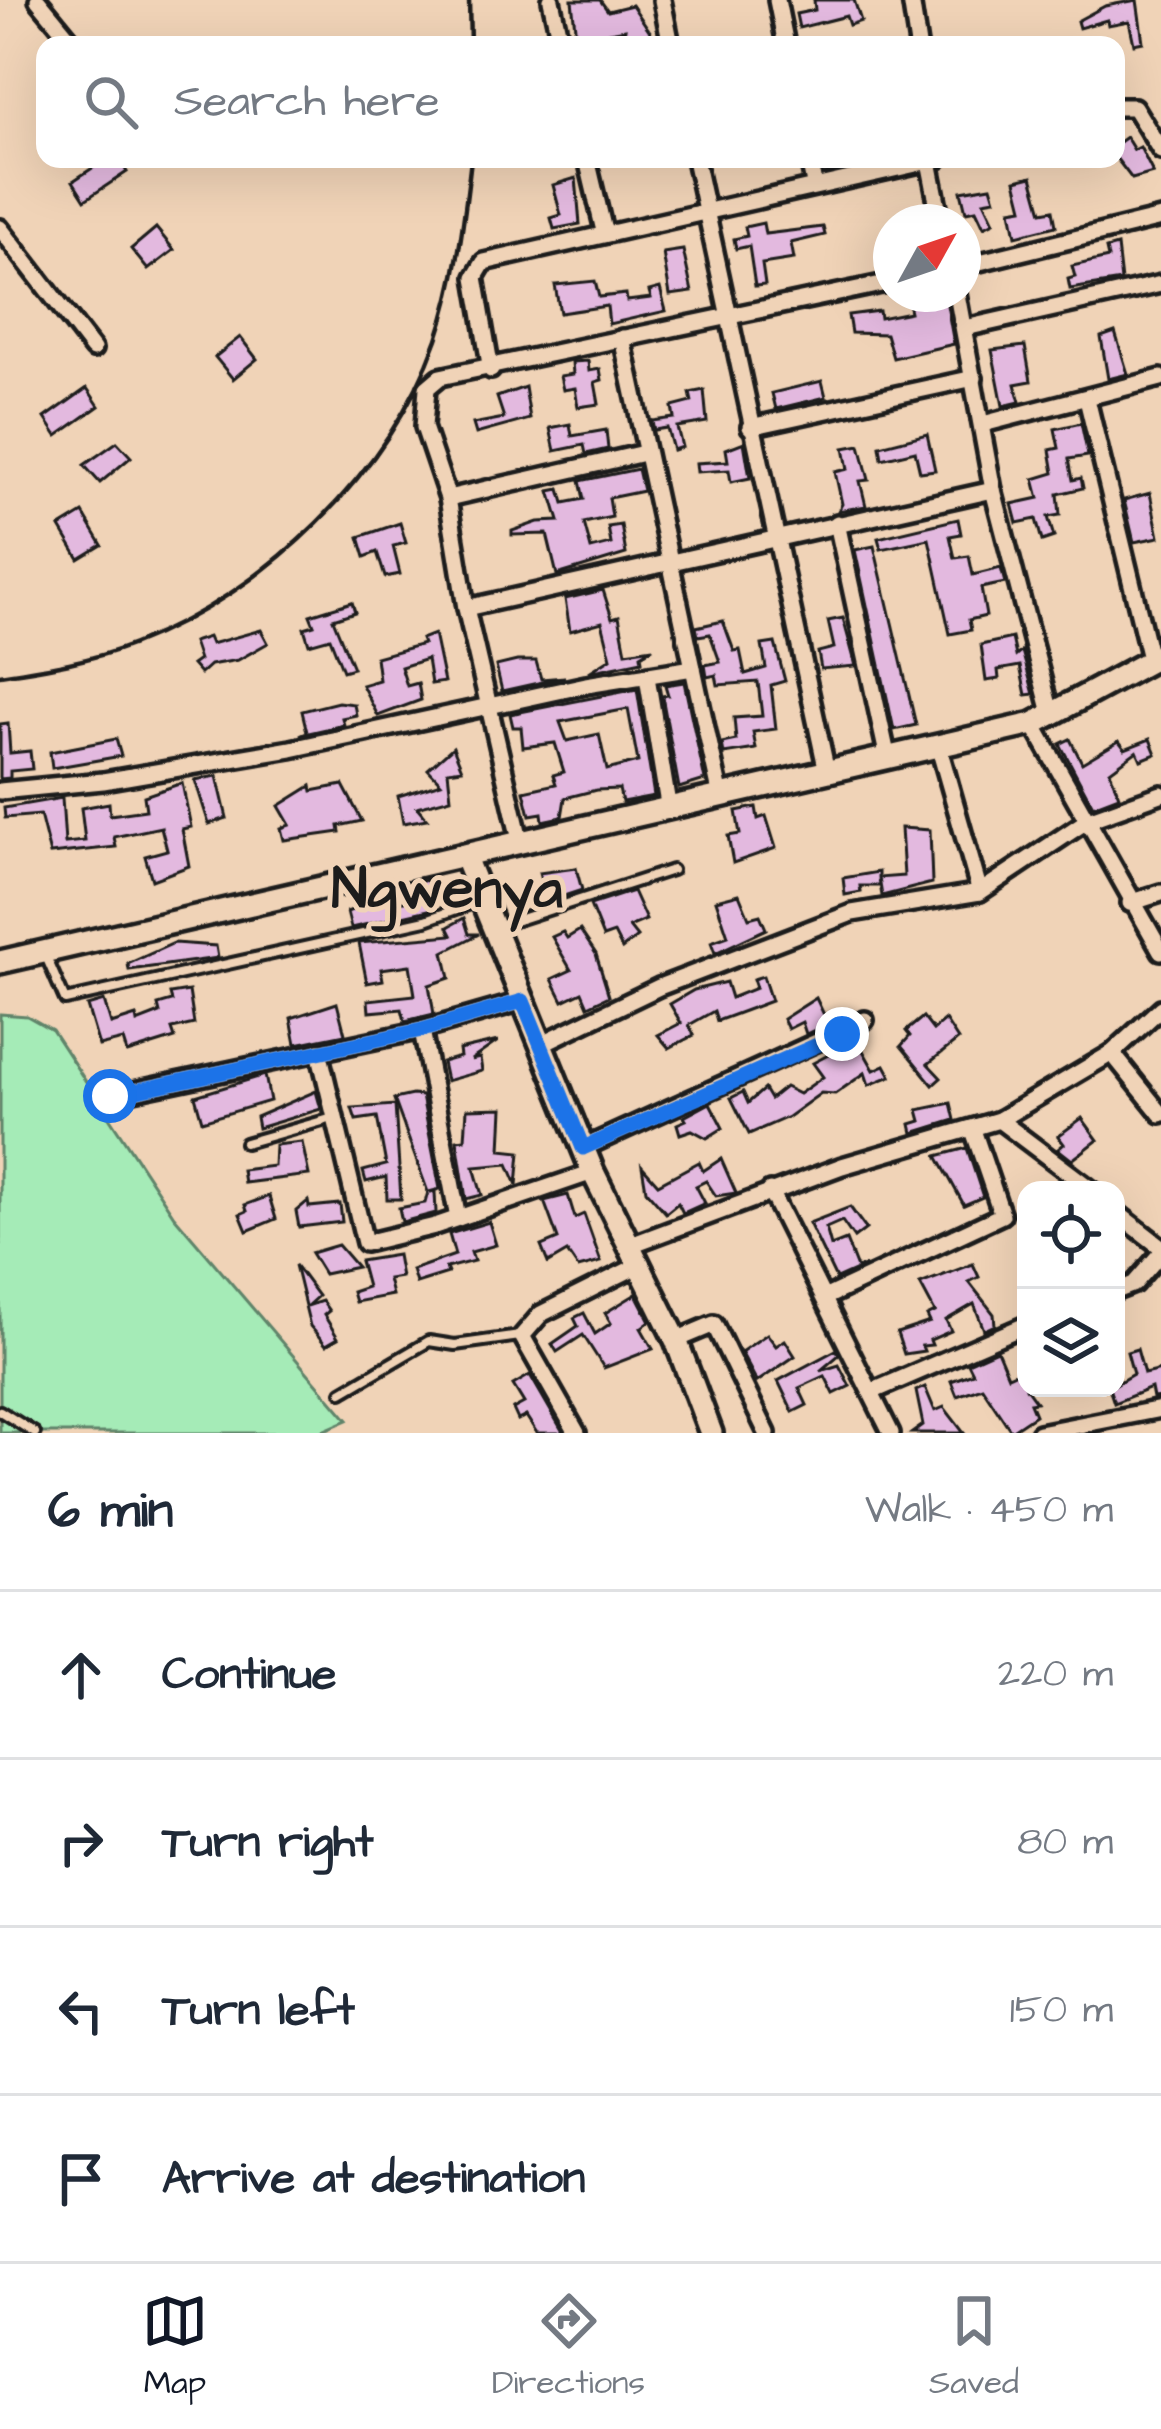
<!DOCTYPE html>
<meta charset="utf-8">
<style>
:root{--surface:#fff;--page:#f6f6f7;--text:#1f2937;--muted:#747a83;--line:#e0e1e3;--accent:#111827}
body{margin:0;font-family:"Architects Daughter",sans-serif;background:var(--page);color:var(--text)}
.controls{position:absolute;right:36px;bottom:36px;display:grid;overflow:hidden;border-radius:24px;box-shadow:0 12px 48px #0002}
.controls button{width:108px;height:108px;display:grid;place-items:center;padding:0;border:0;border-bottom:3px solid var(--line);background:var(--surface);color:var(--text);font:60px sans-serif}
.compass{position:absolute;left:873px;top:204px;width:108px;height:108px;border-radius:50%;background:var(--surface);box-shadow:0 12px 48px #0002;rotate:50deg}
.stop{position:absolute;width:36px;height:36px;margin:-27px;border:9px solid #1a73e8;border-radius:50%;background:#fff}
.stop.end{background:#1a73e8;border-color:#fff;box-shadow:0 3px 12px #0008}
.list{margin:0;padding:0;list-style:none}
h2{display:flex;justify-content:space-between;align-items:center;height:156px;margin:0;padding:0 48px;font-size:51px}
h2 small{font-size:39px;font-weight:400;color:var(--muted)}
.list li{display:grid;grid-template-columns:78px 1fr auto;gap:36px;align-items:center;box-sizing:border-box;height:168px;padding:0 48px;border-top:3px solid var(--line)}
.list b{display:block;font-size:45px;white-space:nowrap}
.list em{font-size:39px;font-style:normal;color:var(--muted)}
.icon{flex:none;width:66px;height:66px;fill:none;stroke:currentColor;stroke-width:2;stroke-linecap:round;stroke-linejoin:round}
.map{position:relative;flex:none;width:1161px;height:1433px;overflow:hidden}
.search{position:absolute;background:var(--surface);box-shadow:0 12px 48px #0002;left:36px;right:36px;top:36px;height:132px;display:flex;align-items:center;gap:30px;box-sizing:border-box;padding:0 42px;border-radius:24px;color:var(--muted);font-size:45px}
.sheet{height:828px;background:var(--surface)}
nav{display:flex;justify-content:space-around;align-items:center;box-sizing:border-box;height:168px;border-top:3px solid var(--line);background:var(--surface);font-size:33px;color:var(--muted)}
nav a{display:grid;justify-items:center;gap:6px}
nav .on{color:var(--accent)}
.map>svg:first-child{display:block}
.green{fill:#a5ebb7;stroke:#60846a;stroke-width:3}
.building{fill:#e3b9df;stroke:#1c1c1c;stroke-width:3;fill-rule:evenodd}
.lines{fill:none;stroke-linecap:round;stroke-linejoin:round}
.lane-casing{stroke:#1c1c1c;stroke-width:16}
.street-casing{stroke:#1c1c1c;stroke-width:24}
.secondary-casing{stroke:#1c1c1c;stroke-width:30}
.lane{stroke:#f0d3b7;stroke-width:8}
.street{stroke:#f0d3b7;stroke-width:15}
.secondary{stroke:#f0d3b7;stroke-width:21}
.rail{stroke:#1c1c1c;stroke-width:4.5}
.route{stroke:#1a73e8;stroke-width:15}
.labels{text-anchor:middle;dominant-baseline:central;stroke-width:10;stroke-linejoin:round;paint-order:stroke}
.district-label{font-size:57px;font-weight:bold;fill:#1c1c1c;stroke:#f0d3b7}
</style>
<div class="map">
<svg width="1161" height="1433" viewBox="0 0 1161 1433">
<rect width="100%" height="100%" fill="#f0d3b7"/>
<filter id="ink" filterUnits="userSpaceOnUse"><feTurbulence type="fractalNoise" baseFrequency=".00833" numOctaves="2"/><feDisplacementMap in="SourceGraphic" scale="24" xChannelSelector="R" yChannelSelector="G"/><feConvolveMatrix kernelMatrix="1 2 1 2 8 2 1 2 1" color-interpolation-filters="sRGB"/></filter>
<g filter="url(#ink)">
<!-- green -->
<polygon class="green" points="0,1014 27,1016 52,1030 174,1216 348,1420 318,1433 0,1433"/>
<!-- building -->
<g class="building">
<polygon points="572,0 600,0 608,11 632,5 651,33 646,45 623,40 625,29 576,38"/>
<polygon points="814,0 854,0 861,21 849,25 846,16 799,28 796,14 815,10"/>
<polygon points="1137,0 1143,42 1134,44 1129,21 1108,25 1107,20 1079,28 1077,21 1105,6"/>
<polygon points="1126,137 1134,150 1140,147 1153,173 1132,179 1116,158 1116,144"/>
<polygon points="106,159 119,159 127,172 85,200 73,181"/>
<polygon points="1032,176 1042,212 1053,210 1056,226 1016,236 1011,210 1023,208 1016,180"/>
<polygon points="576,178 580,224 554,229 551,218 561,215 553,185"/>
<polygon points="991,186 995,199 984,201 994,222 984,227 976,210 966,212 961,191"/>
<polygon points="763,223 765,234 823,227 825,235 791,243 794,259 762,264 765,285 755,286 749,246 736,249 734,239 747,236 745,227"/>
<polygon points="156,228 174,250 148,270 131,249"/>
<polygon points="1117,246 1121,281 1070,289 1068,279 1075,277 1072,266 1108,258 1106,249"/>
<polygon points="683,250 692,292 670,295 663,253"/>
<polygon points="595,281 599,297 626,294 627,301 651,298 649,291 660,288 666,311 609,324 607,306 560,313 555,285"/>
<polygon points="945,294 954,344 893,358 886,334 851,333 848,315 879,311 880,318 910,312 907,298"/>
<polygon points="1115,332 1128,374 1108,379 1101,337"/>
<polygon points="240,337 257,359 233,379 215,357"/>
<polygon points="1025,346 1031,381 1015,384 1020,402 1003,406 992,350"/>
<polygon points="588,361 589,371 600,369 602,380 595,382 599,404 578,407 575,388 563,390 560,376 573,374 572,362"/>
<polygon points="822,381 826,397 776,409 772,393"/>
<polygon points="525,387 530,419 476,434 473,424 504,418 497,397"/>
<polygon points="87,388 99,406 57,436 45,418"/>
<polygon points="704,390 707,422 677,427 682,447 673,450 667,428 654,430 652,421 674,418 672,407 692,402 690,393"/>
<polygon points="1081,423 1088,456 1069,459 1073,480 1081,478 1083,488 1058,494 1060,515 1048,517 1054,537 1042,541 1036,519 1017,523 1012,504 1039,498 1034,479 1054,473 1050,450 1059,448 1055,429"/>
<polygon points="570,424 572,436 606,430 608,449 586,454 584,445 555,451 550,428"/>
<polygon points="927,434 935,470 920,472 915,451 882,459 880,446"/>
<polygon points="117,442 131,457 100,483 84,465"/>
<polygon points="744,442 750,478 731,482 729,470 697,472 696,463 728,461 726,449"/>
<polygon points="860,445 869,480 860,481 866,506 838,511 842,504 835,472 848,469 844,448"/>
<polygon points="638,469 643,491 609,498 612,517 584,523 591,549 611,544 608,527 621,525 626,554 557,575 547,534 512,535 512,531 538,522 559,521 550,491 560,489 564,503 584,499 580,481"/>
<polygon points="1150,493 1159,537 1134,542 1124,500"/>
<polygon points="83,513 102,545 79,559 60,527"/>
<polygon points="958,519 961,534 950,536 955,558 969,556 973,575 1001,568 1005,583 981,588 986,616 969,620 971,630 950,634 929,539 881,549 878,538"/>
<polygon points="400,523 406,543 393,546 400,574 385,577 377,552 365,557 359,537"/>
<polygon points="874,546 916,725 894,730 855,550"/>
<polygon points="603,590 612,618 619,616 626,652 653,648 641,655 642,661 589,672 611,658 602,622 570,631 565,599"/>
<polygon points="352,602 355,612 333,619 353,668 343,671 330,638 309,644 304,628 314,625 310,615"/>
<polygon points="843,618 856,666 821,669 818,652 834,648 828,621"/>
<polygon points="723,621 734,651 740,650 745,674 766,668 762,645 775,643 785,681 771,685 776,729 753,732 756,749 724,754 722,743 736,740 734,718 762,716 758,682 718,685 716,675 707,677 705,665 720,662 710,634 698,636 696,627"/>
<polygon points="261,630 268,643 238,660 210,665 200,674 192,665 199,660 193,642 208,637 211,644"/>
<polygon points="434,634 444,682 431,684 427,659 401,667 407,686 418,683 421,700 378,716 362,685 379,680 376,657 423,644 421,639"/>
<polygon points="1012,638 1016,656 1022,651 1034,694 1026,695 1020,666 998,670 999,679 986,681 981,645"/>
<polygon points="517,661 536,661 541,679 565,677 502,691 496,666"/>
<polygon points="684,682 705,780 679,788 662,696 668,695 665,685"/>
<path d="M637,689L654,796L622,802L619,789L596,790L565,798L562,817L543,821L542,813L530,815L524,791L556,784L553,775L564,772L555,743L523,747L521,727H513L510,714ZM628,709L638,762L607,770L599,734L567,741L560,722Z"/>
<polygon points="338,702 354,704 356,715 342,718 344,725 300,735 307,732 302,711"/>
<polygon points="8,723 10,753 30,751 32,769 10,771 10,778 0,779 0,724"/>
<polygon points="116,739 121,756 52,768 50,752"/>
<polygon points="1070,739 1082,763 1119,741 1125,749 1150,739 1156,754 1141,760 1137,751 1110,771 1119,796 1093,806 1060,744"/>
<polygon points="453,747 462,769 448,771 451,798 417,807 427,819 403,823 398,796 441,783 428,769"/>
<polygon points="217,776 227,818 209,824 195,780"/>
<polygon points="182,783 191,827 182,829 189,866 152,880 145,856 167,850 161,827 114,837 116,847 50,854 40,815 5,818 4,808 62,798 65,843 85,841 81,808 109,803 110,815 146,810 144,796"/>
<polygon points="343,785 362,821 339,826 340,832 284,840 281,828 290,825 279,806 311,786 312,791"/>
<polygon points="756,807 758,819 766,816 776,848 733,863 728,836 740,834 736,811"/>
<polygon points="901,828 930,830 932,883 882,896 879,878 880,886 860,886 861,892 845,895 843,878 879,872 879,878 904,876"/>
<polygon points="576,868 582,890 534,906 545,895 539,873"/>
<polygon points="427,880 433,909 351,928 347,912 387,896 390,904 417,898 414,883"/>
<polygon points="633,891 646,920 629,927 637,937 622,949 614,933 603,937 590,905"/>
<polygon points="739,894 749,918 760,915 766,929 715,953 711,942 728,936 716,900"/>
<polygon points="464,918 469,934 479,934 444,952 450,978 429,985 434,1014 405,1021 402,1009 369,1012 368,1000 415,995 410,965 381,969 383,980 367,983 359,943 452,935 448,927"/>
<polygon points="580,930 596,954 609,996 588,1006 582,992 563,1001 552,979 571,970 552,937 563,932 567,938"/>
<polygon points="174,943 216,946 218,958 129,970 128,964"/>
<polygon points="763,976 771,1001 717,1021 714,1011 689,1025 694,1035 669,1048 658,1035 681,1023 670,1004 694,990 726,982 731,998 756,988 753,979"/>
<polygon points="189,991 194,1024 172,1029 175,1038 127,1053 123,1040 99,1046 87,1006 104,1001 111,1024 136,1016 137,1022 160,1013 158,1005 172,1001 170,994"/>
<polygon points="816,998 826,1019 823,1026 806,1034 802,1022 788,1029 783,1019"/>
<polygon points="337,1003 345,1034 296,1044 291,1018"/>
<polygon points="923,1017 933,1030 945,1020 958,1040 928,1064 941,1078 933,1085 901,1046 910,1036 906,1031"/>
<polygon points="857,1040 874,1070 885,1065 891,1076 869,1085 865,1073 835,1094 821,1093 788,1117 749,1134 731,1098 743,1092 748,1103 764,1089 770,1099 785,1087 799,1094 823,1077 813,1063"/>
<polygon points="498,1041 471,1060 480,1058 482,1071 446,1081 442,1062 460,1057 459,1050"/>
<polygon points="265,1075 270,1101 202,1121 195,1096"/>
<polygon points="316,1091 321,1109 258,1128 256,1117"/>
<polygon points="412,1095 422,1096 440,1189 429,1192 435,1192 436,1213 402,1222 399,1208 425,1203 428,1192 394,1099"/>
<polygon points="710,1103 723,1128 707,1138 692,1130 680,1134 677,1124 686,1120 684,1117"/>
<polygon points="951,1103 955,1120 913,1133 911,1124 921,1121 918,1110"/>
<polygon points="395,1105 401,1199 387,1199 386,1177 366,1182 363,1171 386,1165 377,1117 356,1120 352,1108"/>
<polygon points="503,1108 501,1150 520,1152 517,1185 508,1164 474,1167 482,1195 466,1199 457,1140 465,1139 467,1109"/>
<polygon points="1082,1118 1098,1140 1072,1160 1058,1149 1064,1144 1058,1136"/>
<polygon points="302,1142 309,1175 244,1183 242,1170 274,1166 275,1145"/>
<polygon points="967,1148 983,1197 964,1205 937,1156"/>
<polygon points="721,1159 736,1193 716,1196 706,1181 696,1186 705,1203 683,1213 678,1203 666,1213 646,1190 642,1166 658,1184 699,1162 703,1171"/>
<polygon points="568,1195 575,1218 584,1214 601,1262 578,1268 567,1252 548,1263 541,1246 558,1239 544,1201"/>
<polygon points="269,1196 276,1219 247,1231 240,1214 247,1211 245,1205"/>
<polygon points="308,1201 309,1207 340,1204 342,1222 299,1227 296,1211"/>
<polygon points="850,1207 866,1229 854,1238 842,1221 826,1228 831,1246 846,1240 857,1268 865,1266 836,1279 809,1223"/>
<polygon points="489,1222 496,1245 471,1252 474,1261 446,1268 448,1273 416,1283 412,1270 455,1255 449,1234"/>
<polygon points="338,1245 357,1267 324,1274 311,1253"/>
<polygon points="397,1255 401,1277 388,1279 392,1295 355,1302 352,1292 367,1287 360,1261"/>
<polygon points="973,1264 979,1277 969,1282 994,1314 995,1325 984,1330 974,1304 946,1320 951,1331 930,1340 932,1345 922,1346 924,1351 904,1354 897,1333 930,1322 927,1316 935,1312 920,1284"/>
<polygon points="295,1265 318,1296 307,1306 322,1301 329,1311 324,1315 338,1338 326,1345 310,1326"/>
<polygon points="636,1294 650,1321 641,1328 653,1349 604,1368 583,1335 557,1352 552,1344 578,1326 574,1318 584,1313 595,1334 611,1323 605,1313"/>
<polygon points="767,1334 776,1346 785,1340 795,1356 757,1382 741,1352"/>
<polygon points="1137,1349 1144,1374 1161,1370 1161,1397 1153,1398 1151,1388 1114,1403 1109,1388 1133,1374 1127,1352"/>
<polygon points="836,1350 839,1355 820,1371 839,1365 850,1386 834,1394 825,1376 799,1388 807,1405 793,1412 778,1381"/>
<polygon points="997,1350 1008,1376 1026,1368 1026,1388 1036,1402 1030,1403 1035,1415 1011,1431 982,1387 957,1396 951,1381 973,1373 968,1363"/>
<polygon points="530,1375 563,1432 561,1433 537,1433 526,1416 518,1420 513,1409 524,1403 513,1385"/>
<polygon points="925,1387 935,1411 944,1407 964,1433 912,1433 923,1425 916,1391"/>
</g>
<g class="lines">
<defs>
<g id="lane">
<polyline points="499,926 672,870"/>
<polyline points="45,954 65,1000 426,920 479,901"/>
<polyline points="245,1143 333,1118"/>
<polyline points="342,1392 429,1341 455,1345 520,1336"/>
<polyline points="0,1411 35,1433"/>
</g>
<g id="street">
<polyline points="38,0 75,45"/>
<polyline points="551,0 561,45"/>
<polyline points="662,0 671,45"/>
<polyline points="777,0 786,45"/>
<polyline points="911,0 918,45"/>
<polyline points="1116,107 1134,107 1161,151"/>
<polyline points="587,159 604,231"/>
<polyline points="695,159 827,772"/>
<polyline points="809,159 814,184"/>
<polyline points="929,161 941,222"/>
<polyline points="0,228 93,349"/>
<polyline points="963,266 1161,218"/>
<polyline points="957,294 993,490 1052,717"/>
<polyline points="965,328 1161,284"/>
<polyline points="491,370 475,277 484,262 938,159"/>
<polyline points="1087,399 1151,663"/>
<polyline points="983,424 1161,378"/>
<polyline points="750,427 974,378"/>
<polyline points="448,498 644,453"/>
<polyline points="837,523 888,759"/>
<polyline points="466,608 993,490"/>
<polyline points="693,668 721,797"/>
<polyline points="647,677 669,810"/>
<polyline points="1033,724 1161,951"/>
<polyline points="939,748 980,892"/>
<polyline points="0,791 103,781 291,749 586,685 693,668 622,338"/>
<polyline points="521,844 466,608 448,498 424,427 427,388 440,377 891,282"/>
<polyline points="1130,903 1161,893"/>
<polyline points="422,1030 458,1218"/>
<polyline points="543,1043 659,987 852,913 980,892 1088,820 1161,794"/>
<polyline points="319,1051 365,1243 435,1226 593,1172"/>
<polyline points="1112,1053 1161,1114"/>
<polyline points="110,1096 422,1030 523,1001"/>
<polyline points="999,1120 1092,1190"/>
<polyline points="583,1148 865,1020"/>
<polyline points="770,1191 891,1433"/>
<polyline points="1116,1212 1161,1247"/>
<polyline points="628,1246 842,1166 999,1120 1112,1053 1161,1008"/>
<polyline points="1116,1291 1134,1284 1161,1253"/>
<polyline points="826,1297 1002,1215 973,1130"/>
<polyline points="676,1340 714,1324 767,1433"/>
<polyline points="871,1392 1026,1325"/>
<polyline points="577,1433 522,1336 541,1314 639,1265"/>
<polyline points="1039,1433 1161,1409"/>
</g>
<g id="secondary">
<polyline points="464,855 593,1172 676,1340 711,1433"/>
<polyline points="0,962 1033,724 1161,655"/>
</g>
</defs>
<!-- lane casing -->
<use href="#lane" class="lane-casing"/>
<!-- street casing -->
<use href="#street" class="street-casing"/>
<!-- secondary casing -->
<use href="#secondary" class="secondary-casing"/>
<!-- lane -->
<use href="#lane" class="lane"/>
<!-- street -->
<use href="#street" class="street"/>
<!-- secondary -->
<use href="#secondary" class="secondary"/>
<!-- rail -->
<g class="rail">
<polyline points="469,0 470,45"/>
<path d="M0,675C46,668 91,661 134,644C266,592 389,474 437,339C457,281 464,220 471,159"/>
</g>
</g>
</g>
<g class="lines" filter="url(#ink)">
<!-- route -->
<polyline class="route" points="110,1096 422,1030 523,1001 583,1148 842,1034"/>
</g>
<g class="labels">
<!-- district labels -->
<g class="district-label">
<text x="447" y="890">Ngwenya</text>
</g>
</g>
</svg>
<div class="controls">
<button><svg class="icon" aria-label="locate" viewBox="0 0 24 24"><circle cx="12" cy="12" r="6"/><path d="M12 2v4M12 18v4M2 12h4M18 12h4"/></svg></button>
<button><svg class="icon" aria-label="layers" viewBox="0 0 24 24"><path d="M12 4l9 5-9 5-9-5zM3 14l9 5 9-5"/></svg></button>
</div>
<svg class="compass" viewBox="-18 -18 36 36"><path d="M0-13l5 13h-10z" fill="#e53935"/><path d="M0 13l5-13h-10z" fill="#747a83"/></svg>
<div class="stop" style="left:110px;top:1096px"></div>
<div class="stop end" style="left:842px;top:1034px"></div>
<div class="search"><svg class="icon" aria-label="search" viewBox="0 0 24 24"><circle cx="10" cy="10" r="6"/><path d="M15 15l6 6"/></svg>Search here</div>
</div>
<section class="sheet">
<h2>6 min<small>Walk · 450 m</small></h2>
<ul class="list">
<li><svg class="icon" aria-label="ahead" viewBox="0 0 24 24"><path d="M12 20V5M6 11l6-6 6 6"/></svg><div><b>Continue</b></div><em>220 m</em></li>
<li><svg class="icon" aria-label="right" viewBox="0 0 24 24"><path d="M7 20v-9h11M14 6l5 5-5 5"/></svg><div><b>Turn right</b></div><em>80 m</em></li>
<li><svg class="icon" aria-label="left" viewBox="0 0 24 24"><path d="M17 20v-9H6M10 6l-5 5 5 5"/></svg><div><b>Turn left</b></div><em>150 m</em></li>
<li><svg class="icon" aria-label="arrive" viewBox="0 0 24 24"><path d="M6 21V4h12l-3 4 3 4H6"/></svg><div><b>Arrive at destination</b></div></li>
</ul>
</section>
<nav>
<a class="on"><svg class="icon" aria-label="map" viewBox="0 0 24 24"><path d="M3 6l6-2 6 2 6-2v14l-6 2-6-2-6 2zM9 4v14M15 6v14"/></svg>Map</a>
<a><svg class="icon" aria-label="directions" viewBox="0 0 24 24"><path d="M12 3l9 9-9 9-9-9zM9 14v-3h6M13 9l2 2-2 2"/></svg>Directions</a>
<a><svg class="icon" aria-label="saved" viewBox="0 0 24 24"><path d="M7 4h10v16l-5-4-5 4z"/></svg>Saved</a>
</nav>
